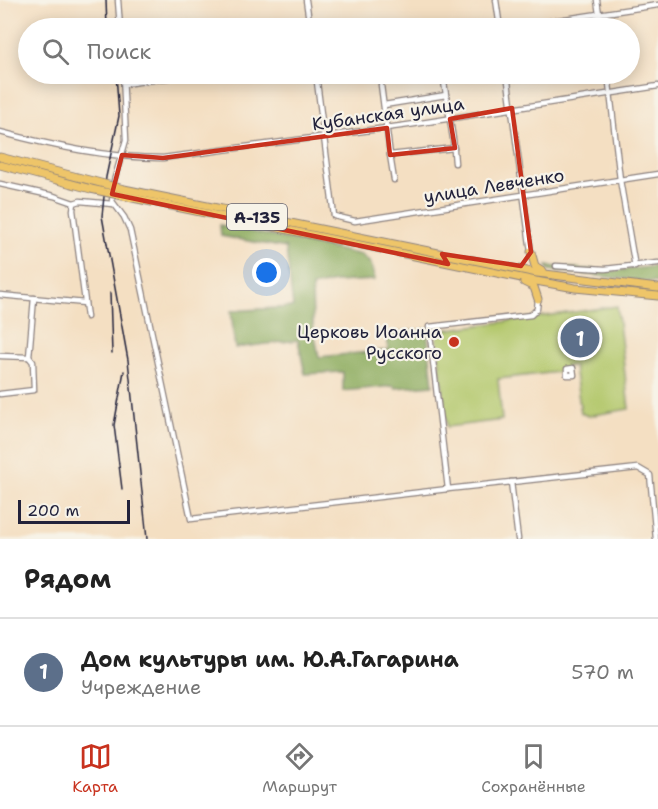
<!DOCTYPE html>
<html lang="ru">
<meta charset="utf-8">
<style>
:root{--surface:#fff;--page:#f6f6f6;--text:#222;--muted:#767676;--line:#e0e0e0;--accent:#c8321e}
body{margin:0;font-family:"Shantell Sans",sans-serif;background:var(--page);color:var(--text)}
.scale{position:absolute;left:18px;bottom:15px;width:112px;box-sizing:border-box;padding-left:6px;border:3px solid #22223b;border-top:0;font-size:16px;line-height:21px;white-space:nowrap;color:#22223b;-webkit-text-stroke:4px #f7f3e8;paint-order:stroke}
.you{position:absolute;left:267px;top:273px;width:21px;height:21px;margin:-15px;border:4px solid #fff;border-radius:50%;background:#1a73e8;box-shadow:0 0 0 9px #1a73e833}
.badge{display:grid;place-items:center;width:39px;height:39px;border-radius:50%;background:var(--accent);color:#fff;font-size:20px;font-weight:700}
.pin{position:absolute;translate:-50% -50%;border:3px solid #fff;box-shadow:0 2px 6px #0006}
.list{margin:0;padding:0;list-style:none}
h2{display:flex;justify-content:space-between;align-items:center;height:78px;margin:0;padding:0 24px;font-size:26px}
h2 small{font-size:20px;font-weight:400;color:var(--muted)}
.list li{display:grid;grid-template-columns:39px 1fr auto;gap:18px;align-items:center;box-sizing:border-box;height:108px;padding:0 24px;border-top:2px solid var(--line)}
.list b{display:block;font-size:22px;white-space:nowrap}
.list p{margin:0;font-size:20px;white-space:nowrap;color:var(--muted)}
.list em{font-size:20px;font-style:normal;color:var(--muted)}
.icon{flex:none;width:33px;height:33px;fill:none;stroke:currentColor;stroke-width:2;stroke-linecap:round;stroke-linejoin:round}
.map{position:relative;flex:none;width:658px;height:539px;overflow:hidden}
.search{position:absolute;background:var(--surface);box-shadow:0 3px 15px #0003;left:18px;right:18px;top:18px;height:66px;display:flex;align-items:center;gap:15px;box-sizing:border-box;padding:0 21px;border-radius:33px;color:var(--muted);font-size:22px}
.sheet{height:186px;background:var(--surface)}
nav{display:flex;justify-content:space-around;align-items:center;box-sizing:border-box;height:84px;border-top:2px solid var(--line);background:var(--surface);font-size:16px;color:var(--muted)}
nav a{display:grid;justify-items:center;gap:3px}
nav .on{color:var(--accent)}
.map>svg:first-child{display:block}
.green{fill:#b2c76b;stroke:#6a7453;stroke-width:1.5}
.forest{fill:#8dac5f;stroke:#58674d;stroke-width:1.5}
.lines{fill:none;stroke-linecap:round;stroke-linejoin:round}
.minor-casing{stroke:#8b807e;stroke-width:7}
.highway-casing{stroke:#8b807e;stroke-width:9}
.minor{stroke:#fff;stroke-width:4.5}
.highway{stroke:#eec569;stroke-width:7}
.rail{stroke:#22223b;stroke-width:1.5}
.highway-bridge-casing{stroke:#8b807e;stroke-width:9;stroke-linecap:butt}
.highway-bridge{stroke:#eec569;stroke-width:7}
.marked{fill:none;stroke:#c8321e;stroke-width:4.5;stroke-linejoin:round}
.poi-dot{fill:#c8321e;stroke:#f7f3e8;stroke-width:2}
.labels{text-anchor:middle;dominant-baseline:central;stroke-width:4.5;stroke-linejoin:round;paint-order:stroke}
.shield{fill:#f7f3e8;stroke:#62616f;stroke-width:1.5}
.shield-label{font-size:16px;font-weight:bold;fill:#22223b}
.street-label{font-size:18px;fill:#22223b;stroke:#f7f3e8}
.poi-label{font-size:18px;fill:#22223b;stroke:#f7f3e8;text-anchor:end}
</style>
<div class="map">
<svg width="658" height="539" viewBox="0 0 658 539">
<rect width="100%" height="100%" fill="#f7f3e8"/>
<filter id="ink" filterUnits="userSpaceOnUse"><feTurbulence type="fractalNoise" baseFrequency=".0167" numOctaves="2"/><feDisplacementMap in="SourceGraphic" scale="12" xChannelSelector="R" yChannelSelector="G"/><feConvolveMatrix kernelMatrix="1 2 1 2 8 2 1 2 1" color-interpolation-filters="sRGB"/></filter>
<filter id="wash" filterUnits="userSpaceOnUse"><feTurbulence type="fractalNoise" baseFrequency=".008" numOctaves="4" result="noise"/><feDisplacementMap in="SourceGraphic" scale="24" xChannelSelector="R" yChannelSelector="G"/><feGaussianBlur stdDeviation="1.35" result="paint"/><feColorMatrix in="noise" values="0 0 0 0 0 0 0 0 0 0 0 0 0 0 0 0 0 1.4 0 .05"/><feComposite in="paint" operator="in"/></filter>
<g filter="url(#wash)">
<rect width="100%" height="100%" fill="#f4dfc2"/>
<!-- green -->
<polygon class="green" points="617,306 629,409 588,416 581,413 574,366 567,366 566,371 498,379 502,420 447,427 436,331"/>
<!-- forest -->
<g class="forest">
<polygon points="220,225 362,255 371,264 375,280 334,282 312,287 313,326 319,357 389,350 386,334 427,329 433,385 395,388 394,386 343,391 343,372 305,374 298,340 235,348 231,311 293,307 286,248 221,236"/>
<polygon points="547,266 613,271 658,266 658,283 549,270"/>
</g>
</g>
<g filter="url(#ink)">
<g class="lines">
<defs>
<g id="minor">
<polyline points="118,0 120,28"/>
<polyline points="306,0 310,28"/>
<polyline points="496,0 500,28"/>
<polyline points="597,0 601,28"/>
<polyline points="505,28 658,5"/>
<polyline points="123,74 126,140 114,181 112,201 124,217 130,230 191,519 448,489"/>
<polyline points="316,74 334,216 355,221 658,174"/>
<polyline points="507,74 531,252"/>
<polyline points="608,74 620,180 635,267"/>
<polyline points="444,82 453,139 455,163"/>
<polyline points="124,84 195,74"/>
<polyline points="381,85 390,155 454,148"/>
<polyline points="384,105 446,95"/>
<path d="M0,132C53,146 108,158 163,158L408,125L658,86"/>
<polyline points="390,155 394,180"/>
<polyline points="0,184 54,196 74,203 80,201 113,204"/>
<polyline points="74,203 73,210 87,317"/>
<polyline points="556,266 605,269 658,263"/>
<polyline points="0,295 85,303"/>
<polyline points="538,299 537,309 531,315 429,327 448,489 638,468 650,475 656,539"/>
<polyline points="0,356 29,357"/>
<polyline points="29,357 34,298"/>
<polygon points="573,368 574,375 567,375 567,369"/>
<polyline points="0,394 34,390 33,362 29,357"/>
<polyline points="511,482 518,539"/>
</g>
<g id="highway">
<polyline points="0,157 93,181"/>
<polyline points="0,165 91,189"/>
<polyline points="124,189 537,273 658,288"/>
<polyline points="123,196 536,281 575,288 658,296"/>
<polyline points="531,252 535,266 543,271"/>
<polyline points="524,282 534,287 538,299"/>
</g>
</defs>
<!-- minor casing -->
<use href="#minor" class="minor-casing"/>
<!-- highway casing -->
<use href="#highway" class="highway-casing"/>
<!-- minor -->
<use href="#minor" class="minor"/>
<!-- highway -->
<use href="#highway" class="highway"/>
<!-- rail -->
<g class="rail">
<polyline points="106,0 107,28"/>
<polyline points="116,74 119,116 106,177 102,216 128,360 147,539"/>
<polyline points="110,293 112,353"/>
<polyline points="122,489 114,425 124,371"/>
</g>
<defs>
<g id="highway-bridge">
<polyline points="93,181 124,189"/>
<polyline points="91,189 123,196"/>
</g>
</defs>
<!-- highway-bridge casing -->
<use href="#highway-bridge" class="highway-bridge-casing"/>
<!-- highway-bridge -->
<use href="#highway-bridge" class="highway-bridge"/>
</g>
</g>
<!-- marked area -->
<path class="marked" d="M512,108L531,252L521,266L442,254L448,264L112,194L122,155L163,158L387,128L390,155L455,148L450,119Z"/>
<!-- markers -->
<circle class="poi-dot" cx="454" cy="342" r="6"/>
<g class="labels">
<!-- shield labels -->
<rect class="shield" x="227" y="204" width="60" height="26" rx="4.5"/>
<g class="shield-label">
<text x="257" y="217">А-135</text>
</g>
<!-- street labels -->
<g class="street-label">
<text transform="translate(388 114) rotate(-8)">Кубанская улица</text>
<text transform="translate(494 186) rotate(-9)">улица Левченко</text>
</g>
<!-- poi labels -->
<g class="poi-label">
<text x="442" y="332">Церковь Иоанна<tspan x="442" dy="21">Русского</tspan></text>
</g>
</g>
</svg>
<div class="scale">200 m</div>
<div class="you"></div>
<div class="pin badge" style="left:580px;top:338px;background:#5c6f8a">1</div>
<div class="search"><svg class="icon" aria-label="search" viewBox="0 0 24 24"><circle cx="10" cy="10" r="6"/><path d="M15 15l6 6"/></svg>Поиск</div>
</div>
<section class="sheet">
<h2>Рядом<small></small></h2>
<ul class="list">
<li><span class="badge" style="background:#5c6f8a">1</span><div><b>Дом культуры им. Ю.А.Гагарина</b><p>Учреждение</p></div><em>570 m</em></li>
</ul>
</section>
<nav>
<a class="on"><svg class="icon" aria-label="map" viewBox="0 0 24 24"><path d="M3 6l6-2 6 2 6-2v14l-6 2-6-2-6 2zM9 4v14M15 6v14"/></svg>Карта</a>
<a><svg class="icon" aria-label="directions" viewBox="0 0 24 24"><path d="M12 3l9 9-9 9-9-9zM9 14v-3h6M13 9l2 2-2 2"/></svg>Маршрут</a>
<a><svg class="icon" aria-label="saved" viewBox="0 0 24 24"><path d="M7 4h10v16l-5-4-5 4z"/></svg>Сохранённые</a>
</nav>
